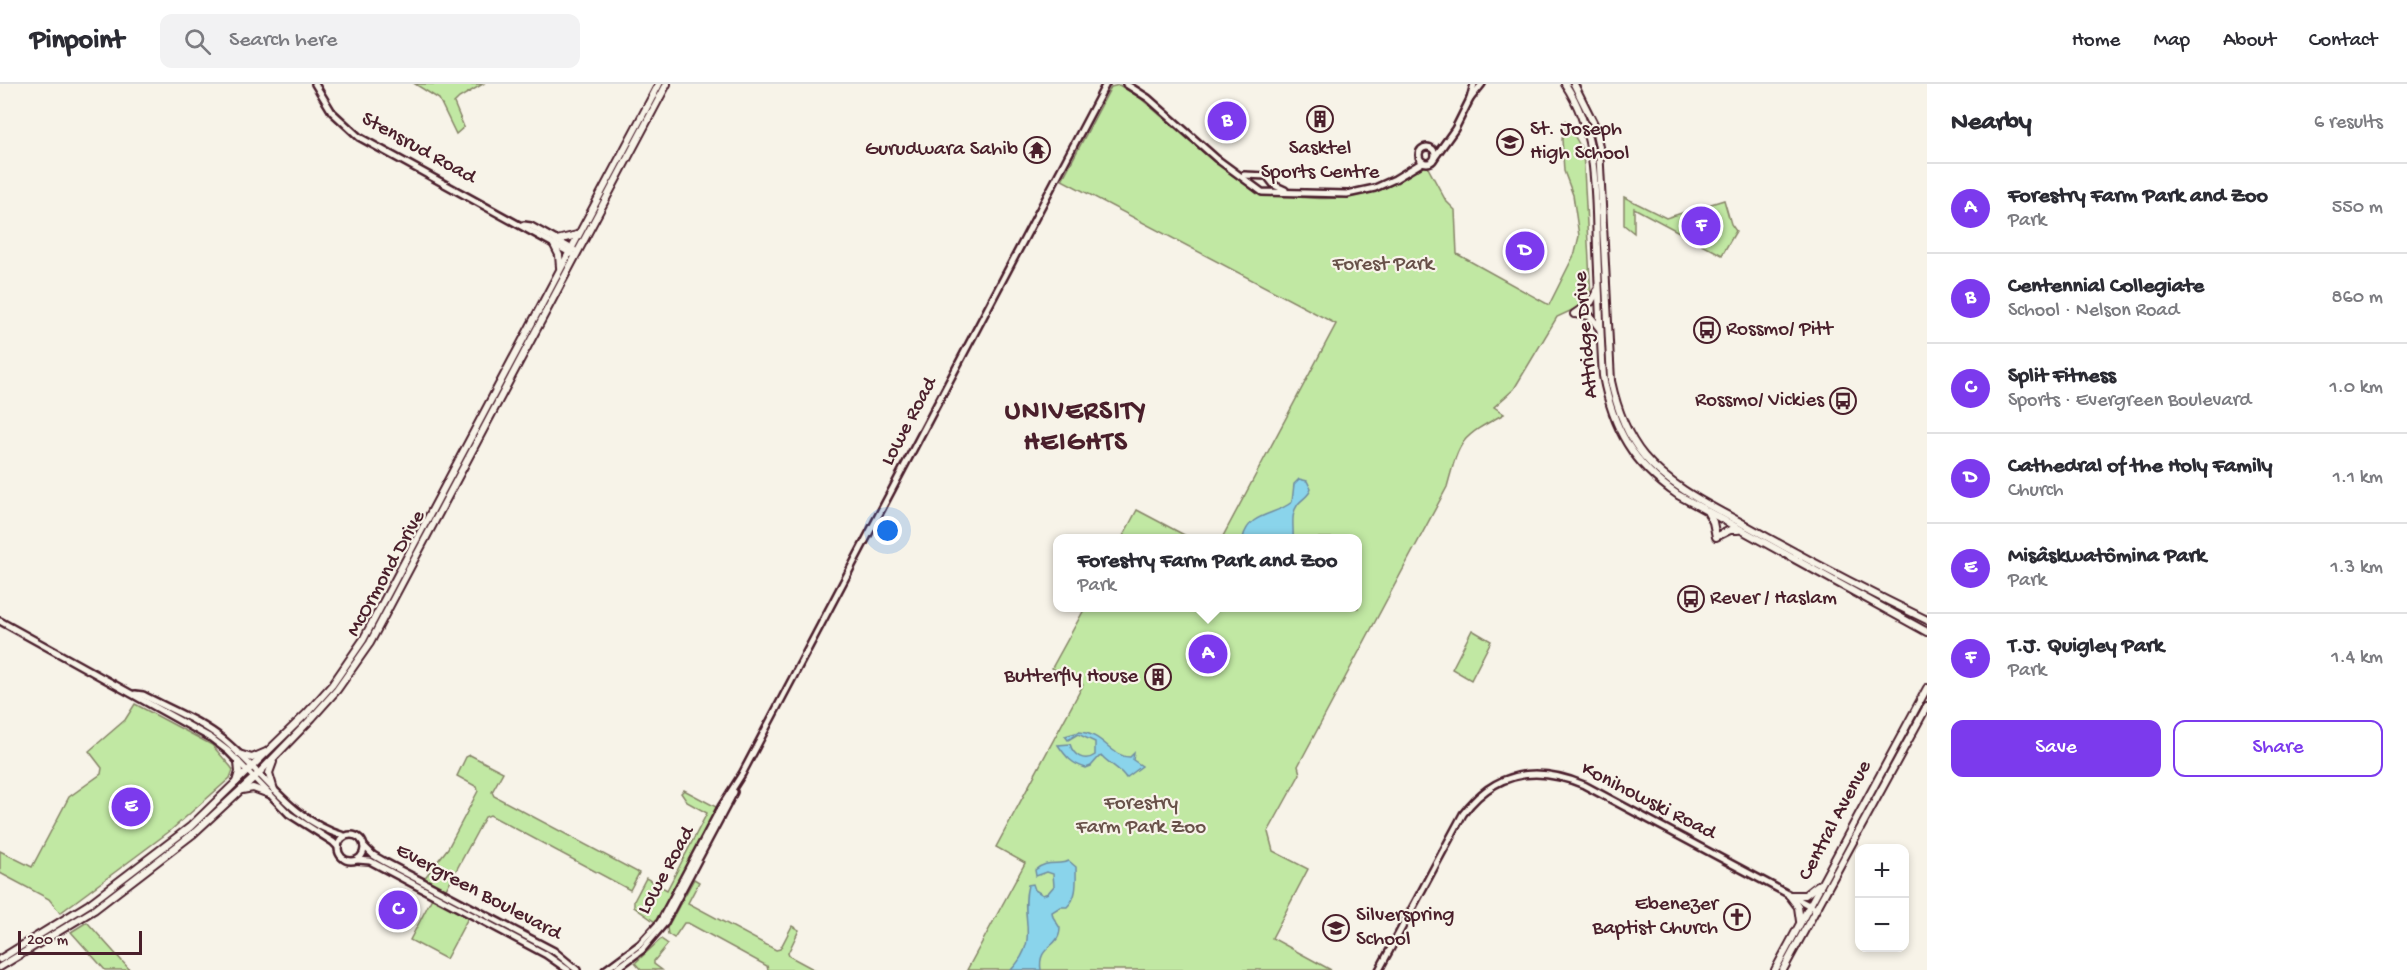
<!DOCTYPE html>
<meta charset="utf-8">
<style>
:root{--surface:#fff;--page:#f2f2f3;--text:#2b2b33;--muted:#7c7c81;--line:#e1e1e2;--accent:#7c3aed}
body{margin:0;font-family:"Gochi Hand",sans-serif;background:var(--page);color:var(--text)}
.controls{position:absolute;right:18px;bottom:18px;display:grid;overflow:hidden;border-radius:12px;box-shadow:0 3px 9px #0003}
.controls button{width:54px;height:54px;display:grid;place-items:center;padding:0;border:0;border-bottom:2px solid var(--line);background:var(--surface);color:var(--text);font:30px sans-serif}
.scale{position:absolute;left:18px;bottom:15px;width:124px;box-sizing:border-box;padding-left:6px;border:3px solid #4a1f2b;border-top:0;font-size:16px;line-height:21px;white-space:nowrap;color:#4a1f2b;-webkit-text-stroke:4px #f7f3e8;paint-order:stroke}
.you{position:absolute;left:888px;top:447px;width:21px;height:21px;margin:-15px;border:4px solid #fff;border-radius:50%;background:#1a73e8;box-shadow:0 0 0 9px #1a73e833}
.badge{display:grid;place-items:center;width:39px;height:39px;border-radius:50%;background:var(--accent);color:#fff;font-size:20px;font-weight:700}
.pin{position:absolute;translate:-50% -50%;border:3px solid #fff;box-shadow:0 2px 6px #0006}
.popup{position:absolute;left:1053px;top:450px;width:309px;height:78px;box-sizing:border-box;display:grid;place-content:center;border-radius:12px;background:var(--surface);filter:drop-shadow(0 2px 4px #0005);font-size:20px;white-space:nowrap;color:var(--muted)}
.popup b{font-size:22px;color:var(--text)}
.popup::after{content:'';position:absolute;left:50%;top:100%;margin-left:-12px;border:12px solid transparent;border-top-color:var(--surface)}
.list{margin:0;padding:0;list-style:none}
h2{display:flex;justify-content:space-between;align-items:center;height:78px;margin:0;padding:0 24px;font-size:26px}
h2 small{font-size:20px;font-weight:400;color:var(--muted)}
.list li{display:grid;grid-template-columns:39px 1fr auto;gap:18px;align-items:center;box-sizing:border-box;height:90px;padding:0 24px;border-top:2px solid var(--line)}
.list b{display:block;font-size:22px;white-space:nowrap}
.list p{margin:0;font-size:20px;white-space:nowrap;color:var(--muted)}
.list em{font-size:20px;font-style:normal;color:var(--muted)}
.actions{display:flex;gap:12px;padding:18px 24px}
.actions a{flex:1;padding:14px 0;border:2px solid var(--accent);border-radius:12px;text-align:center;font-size:21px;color:var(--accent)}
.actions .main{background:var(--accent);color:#fff}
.icon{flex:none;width:33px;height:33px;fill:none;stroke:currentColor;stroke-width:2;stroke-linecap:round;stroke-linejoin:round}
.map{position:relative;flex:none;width:1927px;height:886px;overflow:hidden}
header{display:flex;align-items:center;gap:36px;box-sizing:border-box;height:84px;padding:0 30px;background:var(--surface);border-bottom:2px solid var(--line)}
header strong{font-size:28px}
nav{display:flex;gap:33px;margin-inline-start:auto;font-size:21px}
.search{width:420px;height:54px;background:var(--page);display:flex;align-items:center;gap:15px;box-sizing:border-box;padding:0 21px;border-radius:12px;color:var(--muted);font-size:22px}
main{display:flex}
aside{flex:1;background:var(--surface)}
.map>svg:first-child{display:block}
.green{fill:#c1e8a3;stroke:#868467;stroke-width:1.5}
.water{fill:#8ad4eb;stroke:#708c9e;stroke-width:1.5}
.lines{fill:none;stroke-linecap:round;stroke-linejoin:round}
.tertiary-casing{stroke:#4a1f2b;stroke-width:10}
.secondary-casing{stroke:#4a1f2b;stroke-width:10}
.tertiary{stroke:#f7f3e8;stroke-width:5}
.secondary{stroke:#f7f3e8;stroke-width:6}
.labels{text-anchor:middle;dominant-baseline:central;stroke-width:4.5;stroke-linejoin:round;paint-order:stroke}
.poi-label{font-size:21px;fill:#4a1f2b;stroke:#f7f3e8;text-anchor:start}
.street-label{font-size:21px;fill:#4a1f2b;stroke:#f7f3e8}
.park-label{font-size:21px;fill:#685149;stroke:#f7f3e8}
.district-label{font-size:27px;font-weight:bold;letter-spacing:1.5px;fill:#4a1f2b;stroke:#f7f3e8}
</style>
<header>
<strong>Pinpoint</strong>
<div class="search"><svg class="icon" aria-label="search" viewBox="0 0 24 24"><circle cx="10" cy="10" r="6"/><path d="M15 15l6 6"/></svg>Search here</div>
<nav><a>Home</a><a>Map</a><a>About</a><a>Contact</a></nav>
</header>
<main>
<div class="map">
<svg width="1927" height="886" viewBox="0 0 1927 886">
<rect width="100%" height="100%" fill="#f7f3e8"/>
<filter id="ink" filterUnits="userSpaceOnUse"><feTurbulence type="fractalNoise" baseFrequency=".0167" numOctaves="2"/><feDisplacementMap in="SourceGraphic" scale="12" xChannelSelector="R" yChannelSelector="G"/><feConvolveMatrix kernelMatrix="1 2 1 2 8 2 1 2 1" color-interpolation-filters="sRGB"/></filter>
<g filter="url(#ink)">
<!-- green -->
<g class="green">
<polygon points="415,0 483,0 459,14 454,19 464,43 456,50 439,15"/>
<path d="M1119,1L1139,13L1212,76L1260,110L1268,109C1307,115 1344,119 1383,105C1394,101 1421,82 1427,82L1446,117L1455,126L1457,170L1549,221L1575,169L1579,152L1573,111L1564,87L1562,55L1566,37L1583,67L1591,214L1583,221L1557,233L1514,305L1494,323L1504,330C1460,354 1460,355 1447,403L1298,682L1300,690L1268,748L1273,767L1308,785L1272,854L1331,886H967L1025,779L996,763L1083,601L1052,584L1085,524H1358V454H1222L1336,240L1062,96L1111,3Z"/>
<polygon points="1624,113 1666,134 1724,116 1731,140 1736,147 1722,171 1634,124 1634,149 1624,141"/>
<polygon points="1137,426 1190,454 1122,454"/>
<polygon points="1472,546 1491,557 1471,596 1452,585"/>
<polygon points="135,620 212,661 231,683 233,686 230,694 170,747 60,829 49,815 0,789 0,767 32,783 69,713 101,690 102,684 89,667 125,636"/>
<polygon points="470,671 503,688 492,708 494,712 639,789 630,806 490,731 485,733 445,807 423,796 448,764 478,707 477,703 457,692 466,673"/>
<polygon points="684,706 718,724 655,838 634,823 634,817 646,794 667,806 707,729 687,718 681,709"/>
<polygon points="694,795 699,798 688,819 776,866 780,865 792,842 799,846 788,869 789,872 815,886 768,886 767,882 688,839 684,839 674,854 668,850 667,844"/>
<polygon points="433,812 469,832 446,875 410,856"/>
<polygon points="87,838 130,886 105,886 71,848"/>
<polygon points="661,855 668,860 654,877 654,880 662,886 641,886 635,879"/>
</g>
<!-- water -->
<g class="water">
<path d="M1299,395L1307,397L1311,405C1309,412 1303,414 1298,420C1290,431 1294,442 1293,454H1243C1249,428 1275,432 1292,418L1294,400Z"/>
<path d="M1079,648C1103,649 1111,673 1130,673L1134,669L1133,676L1142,682L1126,694C1120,684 1110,681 1102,672L1099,673L1091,682L1086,684C1072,680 1066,673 1058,661L1070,660C1073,671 1084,679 1095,671V658L1078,650L1068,656L1065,652Z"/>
<path d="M1069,777L1076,783C1076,797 1078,813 1067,823H1060L1052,828L1053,833L1060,844C1060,865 1037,860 1041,886H1011C1041,855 1019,836 1028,801L1033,800L1035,806L1043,811L1048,809L1054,802L1053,790L1047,788L1036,792L1035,786C1047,775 1058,782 1069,777Z"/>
</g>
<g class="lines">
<defs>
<g id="tertiary">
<polyline points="315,0 332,28 359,53 572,170"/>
<polyline points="1126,0 1148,14 1217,75 1262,108 1347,110 1375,104 1395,95 1423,78"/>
<polyline points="1470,15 1474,0"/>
<circle cx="1427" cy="71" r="8"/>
<polyline points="1435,73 1455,45 1470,15 1482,0"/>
<polyline points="1244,91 1267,92 1274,101 1285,106"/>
<polyline points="524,141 531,142 574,166"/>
<polyline points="0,537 211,654 228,667 289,730 333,758 338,763"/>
<path d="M135,610L143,611C170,625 201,637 224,656C264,689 291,737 344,752"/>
<circle cx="351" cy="764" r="13"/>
<polyline points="364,762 373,771 385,778 554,867 577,886"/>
<polyline points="357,776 370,777 545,870 568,886"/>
<polyline points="605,886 640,860 660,838 721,723 742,690 1106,0"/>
<polyline points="615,886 642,866 664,840 734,708"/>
<path d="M1379,886L1463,730C1495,687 1537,681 1584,701L1816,825"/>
</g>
<g id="secondary">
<path d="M1565,0C1598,50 1595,106 1597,164C1599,206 1600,249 1603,292C1613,345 1633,380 1678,411L1927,548"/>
<path d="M1574,0L1594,40L1599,63L1611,297C1617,325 1626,350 1644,372C1671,404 1713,423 1749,443C1808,476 1867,507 1927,536"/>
<polyline points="557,156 577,151"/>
<polyline points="554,161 559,171 560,183"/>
<polyline points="1574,230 1591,218 1597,207"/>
<polyline points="1575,230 1590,232 1600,245"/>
<polyline points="1708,429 1713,438 1716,453 1730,446 1738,446"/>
<polyline points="239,670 252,674 266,668"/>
<polyline points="273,678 269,689 274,706"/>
<polyline points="236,698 239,688 238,678"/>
<polyline points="242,706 253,704 269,710"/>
<polyline points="1789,811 1805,811 1818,801"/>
<polyline points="1789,811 1798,823 1800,837"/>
<polyline points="0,875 89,820 190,743 306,630 332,601 363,556 659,0"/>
<polyline points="0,883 94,826 193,750 258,690 312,634 337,606 370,559 667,0"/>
<polyline points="1775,886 1927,604"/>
<polyline points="1783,886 1927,622"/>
</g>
</defs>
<!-- tertiary casing -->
<use href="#tertiary" class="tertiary-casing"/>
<!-- secondary casing -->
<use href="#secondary" class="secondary-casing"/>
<!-- tertiary -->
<use href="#tertiary" class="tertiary"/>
<!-- secondary -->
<use href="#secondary" class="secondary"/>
</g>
</g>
<!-- icons -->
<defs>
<symbol id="building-ring" viewBox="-11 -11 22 22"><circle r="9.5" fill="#f7f3e8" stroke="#4a1f2b" stroke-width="1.5"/><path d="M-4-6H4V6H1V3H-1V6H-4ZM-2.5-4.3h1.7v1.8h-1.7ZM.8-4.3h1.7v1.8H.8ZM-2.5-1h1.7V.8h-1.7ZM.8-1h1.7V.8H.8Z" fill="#4a1f2b"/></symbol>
<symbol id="school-ring" viewBox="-11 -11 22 22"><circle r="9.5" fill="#f7f3e8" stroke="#4a1f2b" stroke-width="1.5"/><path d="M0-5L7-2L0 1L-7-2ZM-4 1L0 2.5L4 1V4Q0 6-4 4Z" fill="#4a1f2b"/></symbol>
<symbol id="temple-ring" viewBox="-11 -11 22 22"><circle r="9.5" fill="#f7f3e8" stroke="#4a1f2b" stroke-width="1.5"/><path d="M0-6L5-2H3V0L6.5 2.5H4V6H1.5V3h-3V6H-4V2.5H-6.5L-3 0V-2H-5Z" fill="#4a1f2b"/></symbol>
<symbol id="bus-ring" viewBox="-11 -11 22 22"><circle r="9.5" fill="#f7f3e8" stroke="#4a1f2b" stroke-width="1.5"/><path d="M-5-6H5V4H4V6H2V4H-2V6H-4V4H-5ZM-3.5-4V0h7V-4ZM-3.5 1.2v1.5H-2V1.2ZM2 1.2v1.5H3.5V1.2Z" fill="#4a1f2b"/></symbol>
<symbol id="church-ring" viewBox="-11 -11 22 22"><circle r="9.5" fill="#f7f3e8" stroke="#4a1f2b" stroke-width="1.5"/><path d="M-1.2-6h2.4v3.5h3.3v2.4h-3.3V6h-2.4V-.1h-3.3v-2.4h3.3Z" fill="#4a1f2b"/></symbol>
</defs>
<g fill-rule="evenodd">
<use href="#building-ring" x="1305" y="20" width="30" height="30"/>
<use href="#school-ring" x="1495" y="43" width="30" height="30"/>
<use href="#temple-ring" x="1022" y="51" width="30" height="30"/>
<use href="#bus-ring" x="1692" y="231" width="30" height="30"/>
<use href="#bus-ring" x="1828" y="302" width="30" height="30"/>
<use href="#bus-ring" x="1676" y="500" width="30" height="30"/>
<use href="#building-ring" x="1143" y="578" width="30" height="30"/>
<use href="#church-ring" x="1722" y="818" width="30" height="30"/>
<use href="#school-ring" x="1321" y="829" width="30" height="30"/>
</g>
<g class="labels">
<!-- poi labels -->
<g class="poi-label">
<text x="1530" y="46">St. Joseph<tspan x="1530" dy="24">High School</tspan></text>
<text x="1320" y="65" text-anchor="middle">Sasktel<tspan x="1320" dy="24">Sports Centre</tspan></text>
<text x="1018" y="66" text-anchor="end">Gurudwara Sahib</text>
<text x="1726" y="246">Rossmo/ Pitt</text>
<text x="1824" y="317" text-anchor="end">Rossmo/ Vickies</text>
<text x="1710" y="515">Rever / Haslam</text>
<text x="1138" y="593" text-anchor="end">Butterfly House</text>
<text x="1718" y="821" text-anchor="end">Ebenezer<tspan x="1718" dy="24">Baptist Church</tspan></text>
<text x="1356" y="832">Silverspring<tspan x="1356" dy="24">School</tspan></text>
</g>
<!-- street labels -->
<g class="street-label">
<text transform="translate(418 65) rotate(29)">Stensrud Road</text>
<text transform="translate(1587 251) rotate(-95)">Attridge Drive</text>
<text transform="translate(910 338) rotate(-62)">Lowe Road</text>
<text transform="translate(387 490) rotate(-61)">McOrmond Drive</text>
<text transform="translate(1648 718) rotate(27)">Konihowski Road</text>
<text transform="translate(1836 737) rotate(-62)">Central Avenue</text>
<text transform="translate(667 787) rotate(-61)">Lowe Road</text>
<text transform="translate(478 809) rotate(28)">Evergreen Boulevard</text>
</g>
<!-- park labels -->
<g class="park-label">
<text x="1383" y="181">Forest Park</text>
<text x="1141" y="720">Forestry<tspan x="1141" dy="24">Farm Park Zoo</tspan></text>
</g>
<!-- district labels -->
<g class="district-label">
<text x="1076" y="329">UNIVERSITY<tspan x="1076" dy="31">HEIGHTS</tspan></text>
</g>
</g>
</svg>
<div class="controls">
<button>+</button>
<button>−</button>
</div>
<div class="scale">200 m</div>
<div class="you"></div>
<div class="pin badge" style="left:1208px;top:570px">A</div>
<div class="popup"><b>Forestry Farm Park and Zoo</b>Park</div>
<div class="pin badge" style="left:1227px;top:37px">B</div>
<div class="pin badge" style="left:398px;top:826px">C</div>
<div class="pin badge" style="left:1525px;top:167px">D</div>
<div class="pin badge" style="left:131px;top:723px">E</div>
<div class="pin badge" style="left:1701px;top:142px">F</div>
</div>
<aside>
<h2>Nearby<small>6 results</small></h2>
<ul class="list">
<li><span class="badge">A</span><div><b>Forestry Farm Park and Zoo</b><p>Park</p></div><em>550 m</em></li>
<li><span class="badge">B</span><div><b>Centennial Collegiate</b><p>School · Nelson Road</p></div><em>860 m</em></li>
<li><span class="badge">C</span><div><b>Split Fitness</b><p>Sports · Evergreen Boulevard</p></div><em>1.0 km</em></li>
<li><span class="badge">D</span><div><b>Cathedral of the Holy Family</b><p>Church</p></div><em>1.1 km</em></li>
<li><span class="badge">E</span><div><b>Misâskwatômina Park</b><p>Park</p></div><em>1.3 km</em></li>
<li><span class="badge">F</span><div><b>T.J. Quigley Park</b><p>Park</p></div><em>1.4 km</em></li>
</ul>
<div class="actions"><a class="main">Save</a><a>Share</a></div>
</aside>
</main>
